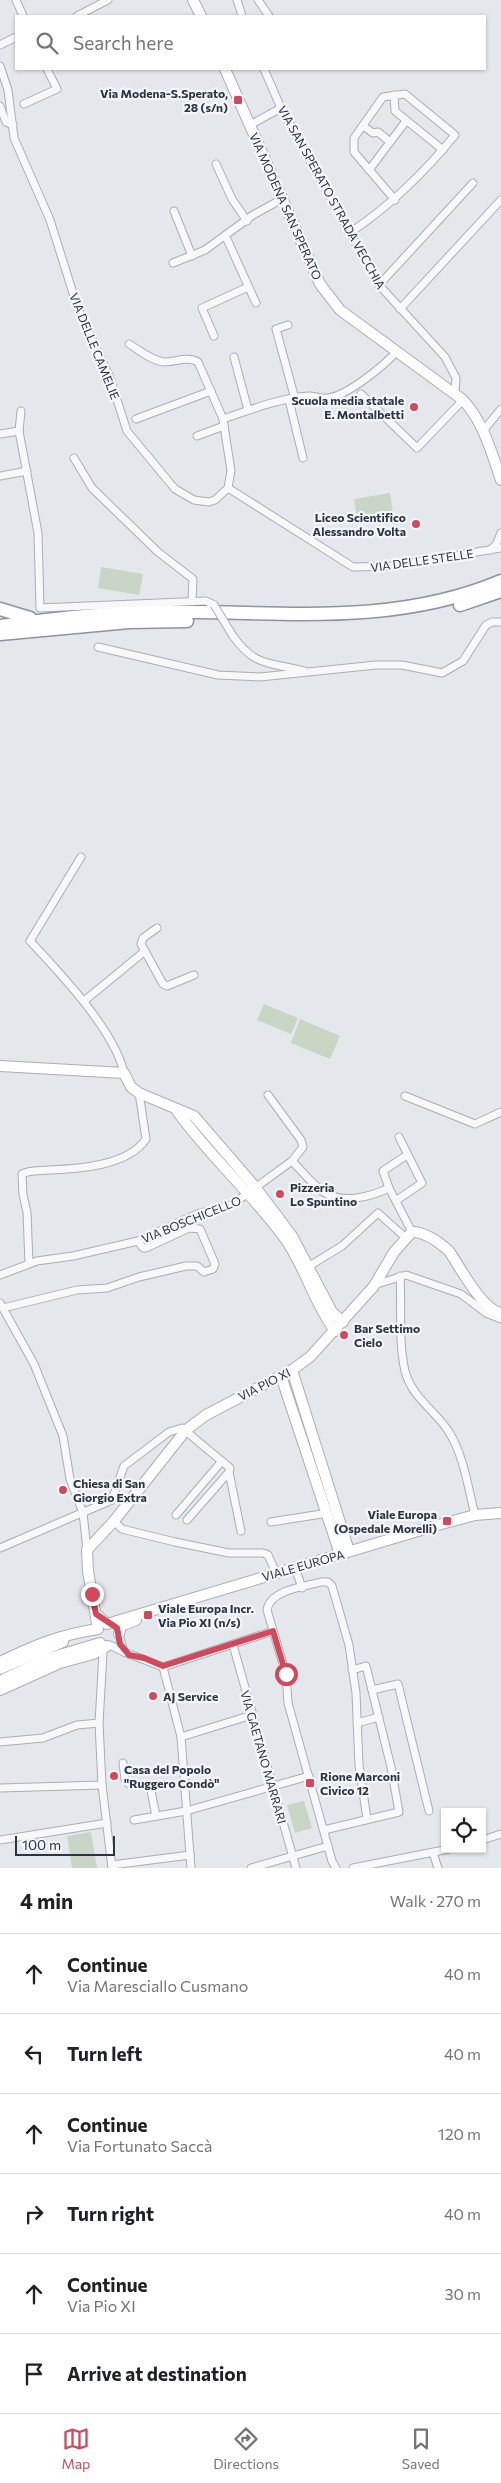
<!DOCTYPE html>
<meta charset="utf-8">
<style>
:root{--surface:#fff;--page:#f6f6f6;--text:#202124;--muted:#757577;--line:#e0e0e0;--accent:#d1495b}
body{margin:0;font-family:Commissioner,sans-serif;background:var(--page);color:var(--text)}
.controls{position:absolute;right:15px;bottom:15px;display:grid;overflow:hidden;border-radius:0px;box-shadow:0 1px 4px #0004}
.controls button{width:45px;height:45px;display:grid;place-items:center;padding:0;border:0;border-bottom:1px solid var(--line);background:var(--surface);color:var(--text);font:25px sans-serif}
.scale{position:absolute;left:15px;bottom:12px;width:100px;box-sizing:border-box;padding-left:5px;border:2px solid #2b3445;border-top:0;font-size:14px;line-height:18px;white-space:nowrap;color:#2b3445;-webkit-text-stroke:4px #f4f6f9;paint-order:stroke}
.stop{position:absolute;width:15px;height:15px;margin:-11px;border:4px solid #d1495b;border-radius:50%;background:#fff}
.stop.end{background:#d1495b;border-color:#fff;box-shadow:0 1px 5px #0008}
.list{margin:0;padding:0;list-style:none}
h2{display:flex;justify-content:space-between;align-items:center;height:65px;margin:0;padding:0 20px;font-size:21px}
h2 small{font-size:16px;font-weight:400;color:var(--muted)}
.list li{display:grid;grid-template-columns:32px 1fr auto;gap:15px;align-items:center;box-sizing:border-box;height:80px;padding:0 20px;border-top:1px solid var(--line)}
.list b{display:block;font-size:19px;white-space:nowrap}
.list p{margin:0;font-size:16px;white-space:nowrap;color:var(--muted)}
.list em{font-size:16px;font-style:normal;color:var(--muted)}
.icon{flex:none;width:28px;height:28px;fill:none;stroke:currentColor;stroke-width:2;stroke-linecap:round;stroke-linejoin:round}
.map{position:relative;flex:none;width:501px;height:1868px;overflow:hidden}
.search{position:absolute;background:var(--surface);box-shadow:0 1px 4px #0004;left:15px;right:15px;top:15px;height:55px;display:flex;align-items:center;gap:12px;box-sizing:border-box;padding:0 18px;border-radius:0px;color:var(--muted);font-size:19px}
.sheet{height:545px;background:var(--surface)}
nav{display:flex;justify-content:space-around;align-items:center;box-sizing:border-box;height:70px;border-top:1px solid var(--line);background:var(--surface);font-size:14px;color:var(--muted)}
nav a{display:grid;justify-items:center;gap:2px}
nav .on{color:var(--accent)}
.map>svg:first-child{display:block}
.green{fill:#c9d6c5}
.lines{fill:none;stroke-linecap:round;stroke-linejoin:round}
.street-casing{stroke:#a9aeb7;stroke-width:9}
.secondary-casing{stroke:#a9aeb7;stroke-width:12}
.highway-casing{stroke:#8b94a3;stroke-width:15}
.street{stroke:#f7f8fa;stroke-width:7}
.secondary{stroke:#fff;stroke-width:10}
.highway{stroke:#fff;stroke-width:12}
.street-bridge-casing{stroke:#a9aeb7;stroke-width:9;stroke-linecap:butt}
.street-bridge{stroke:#f7f8fa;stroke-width:7}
.route{stroke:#d1495b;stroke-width:6}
.poi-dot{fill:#d1495b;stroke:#f4f6f9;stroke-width:2}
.labels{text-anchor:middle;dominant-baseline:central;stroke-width:4.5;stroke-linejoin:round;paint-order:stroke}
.poi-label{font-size:12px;font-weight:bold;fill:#2b3445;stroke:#f4f6f9;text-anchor:start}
.street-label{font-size:12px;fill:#2b3445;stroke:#f4f6f9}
</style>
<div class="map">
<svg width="501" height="1868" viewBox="0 0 501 1868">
<rect width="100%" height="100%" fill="#e4e7ec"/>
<!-- green -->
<g class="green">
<polygon points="390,493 393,513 357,518 354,499"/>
<polygon points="101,567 143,574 139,595 98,588"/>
<polygon points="264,1004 298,1018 291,1034 257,1020"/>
<polygon points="300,1019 340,1036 330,1059 291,1043"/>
<polygon points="304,1801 312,1828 295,1833 287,1805"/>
<polygon points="91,1832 97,1868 72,1868 67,1836"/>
</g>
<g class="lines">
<defs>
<g id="street">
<polyline points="16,0 23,16"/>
<polyline points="237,0 242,16"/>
<polyline points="258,0 269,16"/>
<polyline points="77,16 108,0"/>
<polyline points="0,45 16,37"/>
<path d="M0,66L8,90L14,138L50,220L78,309L110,378L127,431L175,489L194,500L209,502L215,500L228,488L231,471L223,419L198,362C187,356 176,362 164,362C152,361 139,350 129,344"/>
<polyline points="264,69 281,108 379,285 445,357 456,378 455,392"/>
<polyline points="394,95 395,111 443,150"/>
<polyline points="24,104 57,89 47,69"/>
<polyline points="0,106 6,122 13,125"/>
<polyline points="250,125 281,108"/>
<polyline points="363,126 373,133 378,132 390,142"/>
<polyline points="216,164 232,199 247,221"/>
<polyline points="369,170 406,121"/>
<polyline points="174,211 192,256"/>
<path d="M351,232C391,205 424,173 455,135L405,94L383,97L354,138V152L395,200"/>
<polyline points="226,237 256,303"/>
<polyline points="173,263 205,250 253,215 282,199"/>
<polyline points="379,285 473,183"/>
<polyline points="400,309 501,200"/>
<polyline points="288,325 276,329 295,399"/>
<polyline points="214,336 202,308 248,287"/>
<polyline points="234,357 248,410"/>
<polyline points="361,394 417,448 463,400"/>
<polyline points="289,400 303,458"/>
<polyline points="21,411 19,431 38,533 40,608 206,601 214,605"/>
<polyline points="136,419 211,391"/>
<path d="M223,419C250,410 280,398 309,396C315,396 322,399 328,398C347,396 385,365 397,351"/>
<polyline points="484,430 501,409"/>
<polyline points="0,434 19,431"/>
<polyline points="197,436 224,426"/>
<polyline points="74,458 92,488 158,552 193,579 192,601"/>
<polyline points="0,476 27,471"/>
<polyline points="228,488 353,567 393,566 501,548"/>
<polyline points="490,550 496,545 501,533"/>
<path d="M233,636C255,667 269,662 304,671"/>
<polyline points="98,647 218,675 260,677 376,665 402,665 442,673 463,661 486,625 492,622 501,622"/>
<path d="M81,857L30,941C60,973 115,1031 124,1073"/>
<polyline points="157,928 143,938 141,944 163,984 167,986 194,975"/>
<polyline points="84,1001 145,951"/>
<polyline points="405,1096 475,1124 501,1112"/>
<polyline points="407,1155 383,1171 389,1188 412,1232"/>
<path d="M292,1161C302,1171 311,1183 322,1191C341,1205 370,1197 389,1188"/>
<polyline points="397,1200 422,1183 399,1137"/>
<path d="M29,1264L27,1212L23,1195L22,1174C29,1170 41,1171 49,1170C78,1169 128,1166 146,1139L139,1093"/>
<polyline points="306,1268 342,1246 378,1213 406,1238"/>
<polyline points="0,1275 37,1261 73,1256 138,1241 197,1214 233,1204 292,1161 303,1147 301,1140 268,1095"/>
<path d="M400,1276C402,1307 398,1341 405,1371C412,1398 435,1410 449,1432C464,1456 468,1488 475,1515"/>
<polyline points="374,1285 406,1275 461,1294 486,1313 501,1319"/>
<polyline points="0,1303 34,1364 63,1436 70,1479 83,1513 87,1550"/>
<polyline points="3,1308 77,1290 107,1288 139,1277 186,1266 197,1266 204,1272 213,1269 215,1264 200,1229 189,1228 146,1248 143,1248 138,1241"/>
<polyline points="229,1472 241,1531"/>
<polyline points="176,1515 222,1461"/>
<polyline points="114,1521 122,1529 175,1542 229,1553 263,1553 268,1555 276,1573"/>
<polyline points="271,1522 328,1513"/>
<polyline points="0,1548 112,1500 124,1466 169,1432 182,1428 230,1468 229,1472 187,1520"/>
<polyline points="297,1573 302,1588"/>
<polyline points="110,1645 124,1652 119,1635"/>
<polyline points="233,1645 296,1868"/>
<polyline points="124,1652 163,1667 273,1631"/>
<polyline points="103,1653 99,1723 102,1785 112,1868"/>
<polyline points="163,1667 181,1737 191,1868"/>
<polyline points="372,1690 398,1684 429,1811"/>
<polyline points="357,1723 379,1717"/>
<polyline points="181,1737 252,1715"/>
<polyline points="0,1742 43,1738 77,1725 99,1723"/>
<polyline points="123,1763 125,1779 129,1784 150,1785 156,1816"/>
<polyline points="0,1788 102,1785"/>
<polyline points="134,1820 186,1811 309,1776"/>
<polyline points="324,1830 399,1812 391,1767 366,1666 352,1670"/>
<polyline points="0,1840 107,1823"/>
<polyline points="482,1840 501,1834"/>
<polyline points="433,1853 438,1868"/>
<polyline points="112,1865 190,1855"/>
<polyline points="251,1868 328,1846"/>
<path d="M336,1868L332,1861L288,1703L286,1674L267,1610C270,1590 303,1587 321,1582H328L332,1586L349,1645L356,1693L359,1765L367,1819"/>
<polyline points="353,1868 449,1849"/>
</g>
<g id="secondary">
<polyline points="193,0 201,16"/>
<path d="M225,69L320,284L340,310L463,400C484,423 491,451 501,480"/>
<polyline points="0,1066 124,1073 131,1087 139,1093 194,1116 256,1188 292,1236 332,1312 343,1322"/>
<path d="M177,1111C210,1157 253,1194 286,1240C306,1269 314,1303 335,1331"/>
<polyline points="292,1370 349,1551"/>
<polyline points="281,1376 340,1554"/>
<polyline points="96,1614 107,1624 438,1525 475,1515 501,1513"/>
<polyline points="119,1634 121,1626 136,1620"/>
<path d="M0,1662C35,1645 59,1635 98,1629L88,1571L87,1550L114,1521L186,1430L206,1415L292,1370L310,1357L374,1286L394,1252L412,1232C426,1232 439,1242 449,1251C460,1267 482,1310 501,1313"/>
<polyline points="0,1669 63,1642"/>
<polyline points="0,1681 46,1659 100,1643"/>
<polyline points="0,1690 60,1663 93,1654 107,1646"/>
</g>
<g id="highway">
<polyline points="460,605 501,591"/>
<polyline points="0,609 30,618"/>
<path d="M0,626C48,619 96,614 144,612C265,609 385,630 501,581"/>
<polyline points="0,634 129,622 187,621"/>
</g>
</defs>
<!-- street casing -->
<use href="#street" class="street-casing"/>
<!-- secondary casing -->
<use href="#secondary" class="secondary-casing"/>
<!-- highway casing -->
<use href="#highway" class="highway-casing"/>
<!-- street -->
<use href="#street" class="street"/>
<!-- secondary -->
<use href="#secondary" class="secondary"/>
<!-- highway -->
<use href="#highway" class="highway"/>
<defs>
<polyline id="street-bridge" points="214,605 233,636"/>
</defs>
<!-- street-bridge casing -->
<use href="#street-bridge" class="street-bridge-casing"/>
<!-- street-bridge -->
<use href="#street-bridge" class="street-bridge"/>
</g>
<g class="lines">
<!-- route -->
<polyline class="route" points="92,1594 96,1614 117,1628 120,1644 129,1655 144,1658 163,1666 273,1631 286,1674"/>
</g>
<!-- markers -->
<g class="poi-dot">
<rect x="233" y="95" width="10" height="10" rx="2.5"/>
<circle cx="414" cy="407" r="5"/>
<circle cx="416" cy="524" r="5"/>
<circle cx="280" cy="1194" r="5"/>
<circle cx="344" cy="1335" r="5"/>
<circle cx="63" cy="1490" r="5"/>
<rect x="442" y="1516" width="10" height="10" rx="2.5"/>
<rect x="143" y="1610" width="10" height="10" rx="2.5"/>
<circle cx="153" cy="1696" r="5"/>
<circle cx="114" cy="1776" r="5"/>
<rect x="305" y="1778" width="10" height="10" rx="2.5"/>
</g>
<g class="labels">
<!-- poi labels -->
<g class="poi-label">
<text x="228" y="93" text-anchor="end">Via Modena-S.Sperato,<tspan x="228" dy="14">28 (s/n)</tspan></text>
<text x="404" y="400" text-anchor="end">Scuola media statale<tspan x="404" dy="14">E. Montalbetti</tspan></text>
<text x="406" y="517" text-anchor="end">Liceo Scientifico<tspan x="406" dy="14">Alessandro Volta</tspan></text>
<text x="290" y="1187">Pizzeria<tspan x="290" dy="14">Lo Spuntino</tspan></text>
<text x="354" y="1328">Bar Settimo<tspan x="354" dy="14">Cielo</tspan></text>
<text x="73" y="1483">Chiesa di San<tspan x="73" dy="14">Giorgio Extra</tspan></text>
<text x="437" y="1514" text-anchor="end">Viale Europa<tspan x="437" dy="14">(Ospedale Morelli)</tspan></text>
<text x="158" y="1608">Viale Europa Incr.<tspan x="158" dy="14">Via Pio XI (n/s)</tspan></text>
<text x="163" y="1696">AJ Service</text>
<text x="124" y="1769">Casa del Popolo<tspan x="124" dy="14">"Ruggero Condò"</tspan></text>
<text x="320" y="1776">Rione Marconi<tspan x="320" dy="14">Civico 12</tspan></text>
</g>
<!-- street labels -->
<g class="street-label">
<text transform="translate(332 197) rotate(61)">VIA SAN SPERATO STRADA VECCHIA</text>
<text transform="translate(286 206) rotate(66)">VIA MODENA SAN SPERATO</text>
<text transform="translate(95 346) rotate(68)">VIA DELLE CAMELIE</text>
<text transform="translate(422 560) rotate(-8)">VIA DELLE STELLE</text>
<text transform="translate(191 1219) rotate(-22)">VIA BOSCHICELLO</text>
<text transform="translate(264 1384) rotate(-27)">VIA PIO XI</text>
<text transform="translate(303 1565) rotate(-16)">VIALE EUROPA</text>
<text transform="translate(264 1757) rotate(74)">VIA GAETANO MARRARI</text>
</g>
</g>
</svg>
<div class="controls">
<button><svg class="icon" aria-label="locate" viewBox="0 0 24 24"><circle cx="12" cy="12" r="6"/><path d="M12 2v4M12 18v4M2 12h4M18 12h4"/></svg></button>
</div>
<div class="scale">100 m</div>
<div class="stop" style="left:286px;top:1674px"></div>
<div class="stop end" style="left:92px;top:1594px"></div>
<div class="search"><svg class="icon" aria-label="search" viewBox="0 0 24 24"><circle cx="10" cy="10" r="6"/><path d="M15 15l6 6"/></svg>Search here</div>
</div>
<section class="sheet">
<h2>4 min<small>Walk · 270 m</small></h2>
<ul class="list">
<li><svg class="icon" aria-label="ahead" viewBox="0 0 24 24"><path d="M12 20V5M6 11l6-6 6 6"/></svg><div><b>Continue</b><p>Via Maresciallo Cusmano</p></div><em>40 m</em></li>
<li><svg class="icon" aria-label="left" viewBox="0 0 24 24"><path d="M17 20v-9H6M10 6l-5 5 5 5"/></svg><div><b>Turn left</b></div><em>40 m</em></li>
<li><svg class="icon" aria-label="ahead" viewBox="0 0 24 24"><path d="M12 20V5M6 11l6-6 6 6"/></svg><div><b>Continue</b><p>Via Fortunato Saccà</p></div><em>120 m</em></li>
<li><svg class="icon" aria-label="right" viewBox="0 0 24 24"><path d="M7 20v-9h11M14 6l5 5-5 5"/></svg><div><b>Turn right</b></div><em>40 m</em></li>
<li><svg class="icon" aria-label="ahead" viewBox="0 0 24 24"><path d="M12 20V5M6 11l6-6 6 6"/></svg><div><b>Continue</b><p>Via Pio XI</p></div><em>30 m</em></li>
<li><svg class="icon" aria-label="arrive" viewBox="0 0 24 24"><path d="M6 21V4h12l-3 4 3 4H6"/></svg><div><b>Arrive at destination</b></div></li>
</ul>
</section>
<nav>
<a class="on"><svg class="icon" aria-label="map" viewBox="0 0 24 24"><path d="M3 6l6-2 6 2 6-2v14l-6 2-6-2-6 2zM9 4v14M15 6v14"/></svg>Map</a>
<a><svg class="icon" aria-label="directions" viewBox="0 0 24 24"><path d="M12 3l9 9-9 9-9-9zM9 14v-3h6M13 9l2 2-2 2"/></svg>Directions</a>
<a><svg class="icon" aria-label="saved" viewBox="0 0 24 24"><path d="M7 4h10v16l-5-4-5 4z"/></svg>Saved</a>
</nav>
